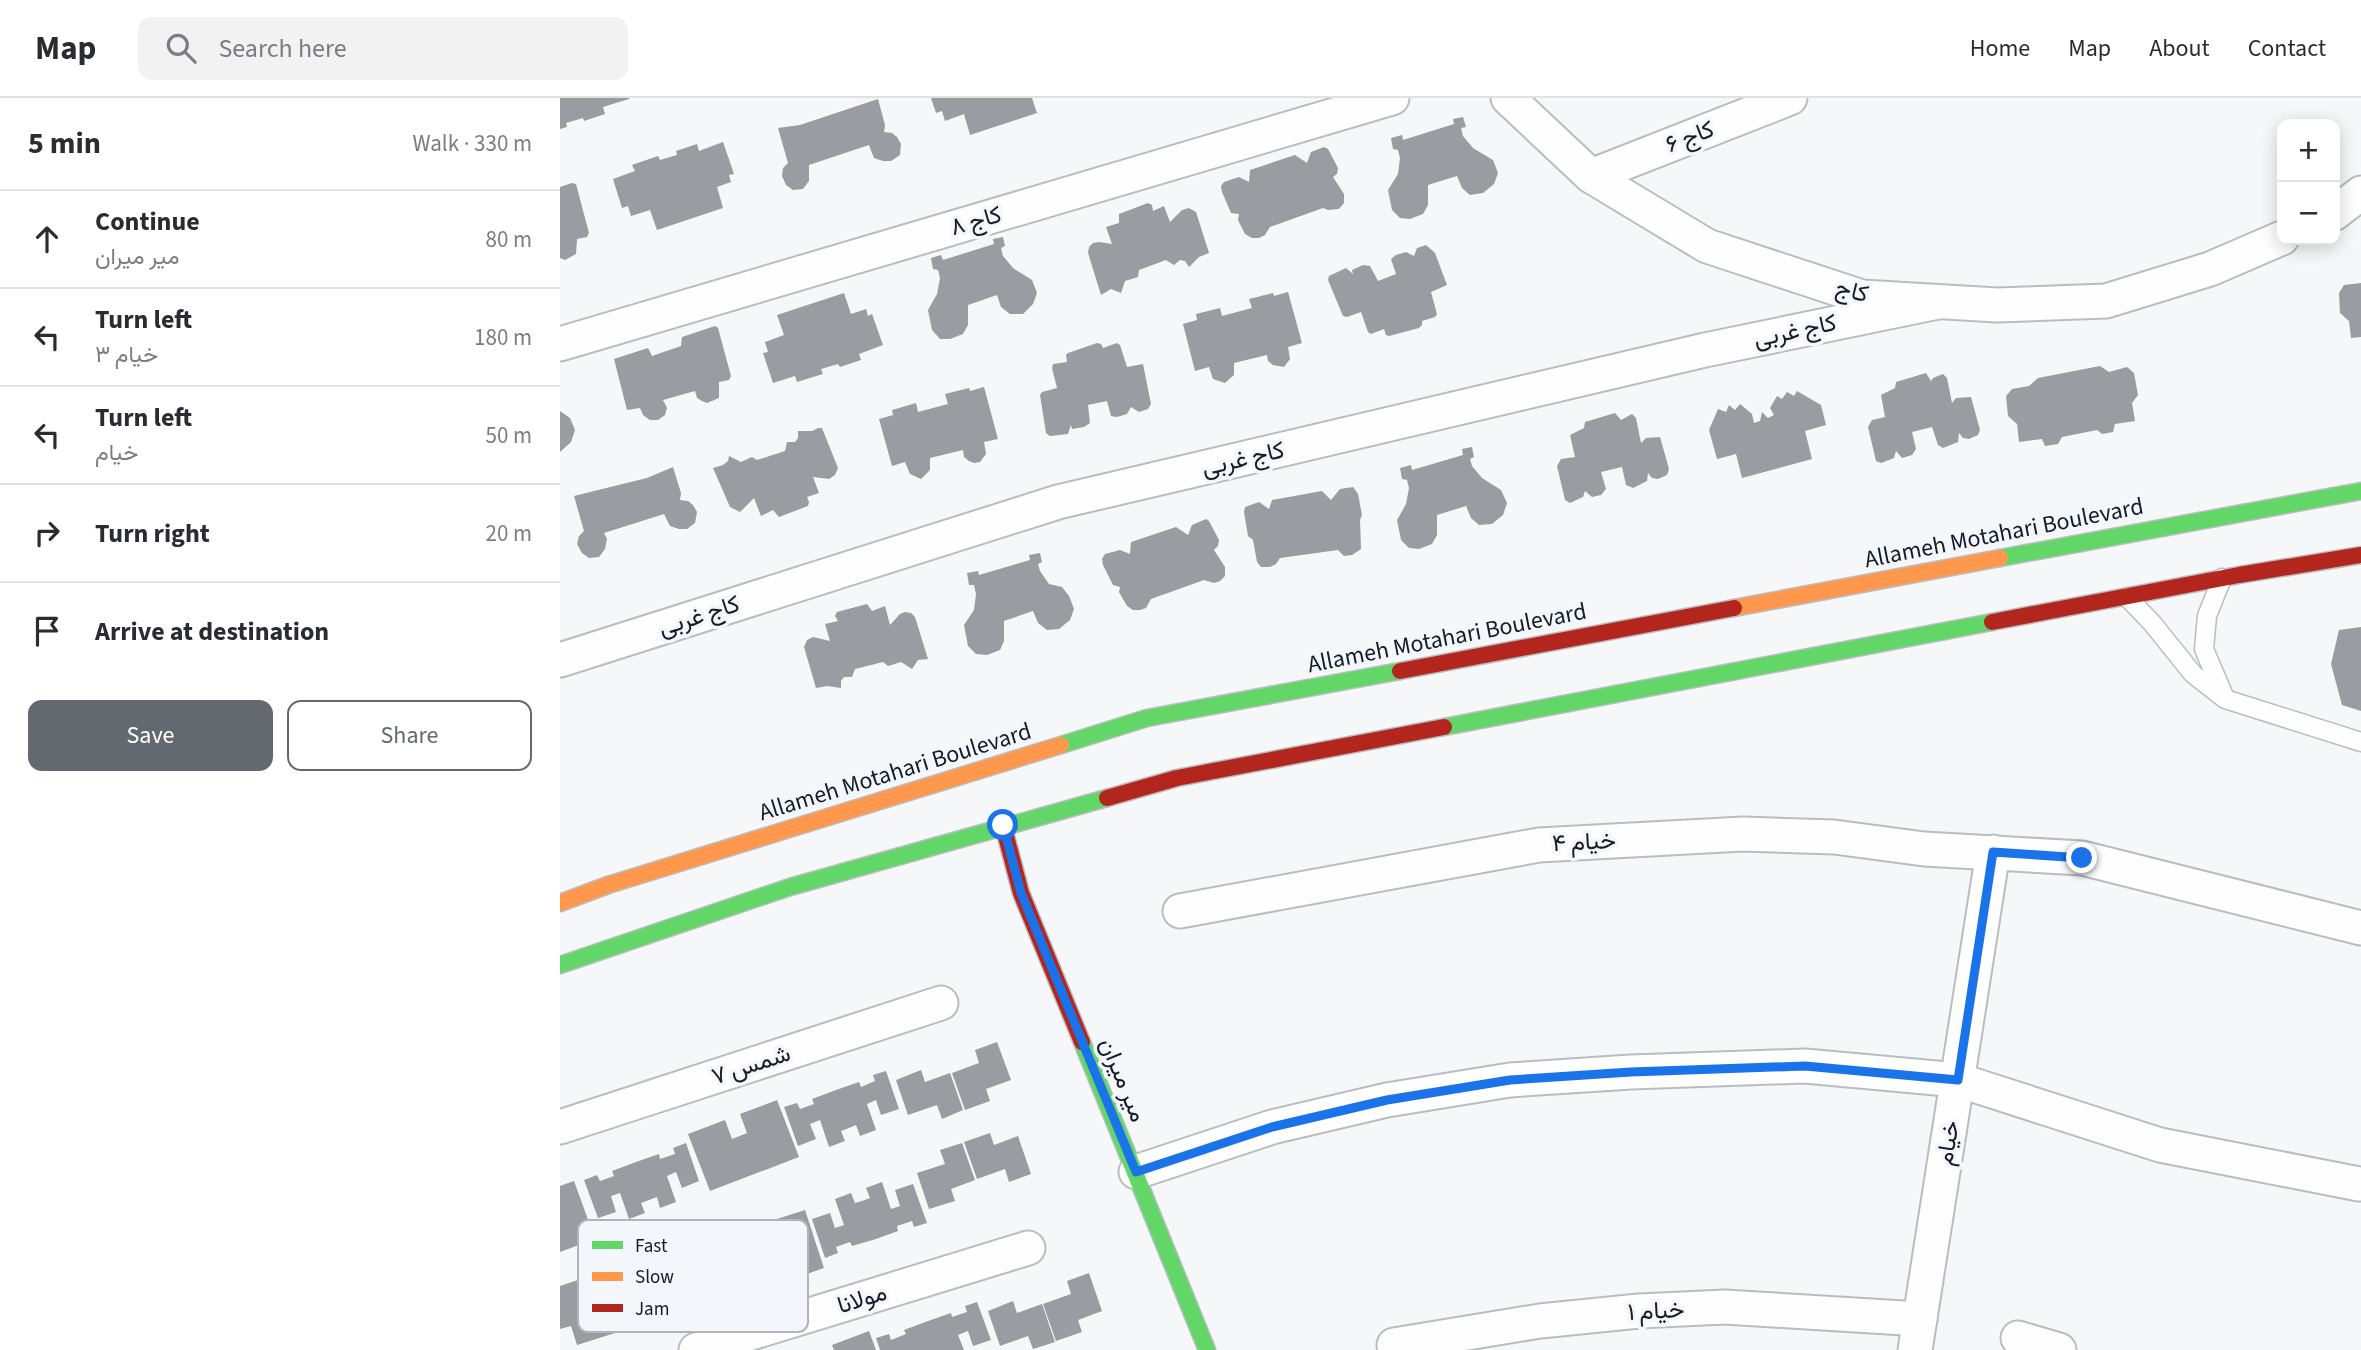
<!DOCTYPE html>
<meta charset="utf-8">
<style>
:root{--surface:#fff;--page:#f2f2f3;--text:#2b2b33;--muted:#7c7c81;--line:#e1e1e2;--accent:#64686f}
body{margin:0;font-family:"Source Sans 3",Vazirmatn,sans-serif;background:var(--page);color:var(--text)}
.controls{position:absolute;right:21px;top:21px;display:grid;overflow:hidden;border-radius:14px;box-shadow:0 4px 18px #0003}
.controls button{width:63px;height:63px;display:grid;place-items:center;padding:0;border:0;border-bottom:2px solid var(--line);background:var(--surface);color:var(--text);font:35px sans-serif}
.stop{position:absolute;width:21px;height:21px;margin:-16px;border:5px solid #1a73e8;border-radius:50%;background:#fff}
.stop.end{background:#1a73e8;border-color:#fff;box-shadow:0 2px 7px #0008}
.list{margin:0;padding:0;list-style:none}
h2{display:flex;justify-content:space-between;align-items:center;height:91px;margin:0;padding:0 28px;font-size:30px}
h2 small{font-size:23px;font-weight:400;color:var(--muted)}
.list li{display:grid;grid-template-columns:46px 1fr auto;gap:21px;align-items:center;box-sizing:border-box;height:98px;padding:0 28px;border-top:2px solid var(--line)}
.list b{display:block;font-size:26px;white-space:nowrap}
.list p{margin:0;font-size:23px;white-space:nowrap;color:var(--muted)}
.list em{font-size:23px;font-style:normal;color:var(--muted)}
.actions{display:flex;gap:14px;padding:21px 28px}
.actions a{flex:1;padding:16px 0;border:2px solid var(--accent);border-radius:14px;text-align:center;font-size:24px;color:var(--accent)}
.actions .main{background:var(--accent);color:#fff}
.icon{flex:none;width:38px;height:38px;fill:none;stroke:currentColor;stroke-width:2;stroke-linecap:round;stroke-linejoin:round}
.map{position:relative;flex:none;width:1801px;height:1252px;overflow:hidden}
header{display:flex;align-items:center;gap:42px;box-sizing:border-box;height:98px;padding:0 35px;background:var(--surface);border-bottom:2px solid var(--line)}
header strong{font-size:33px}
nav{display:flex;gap:38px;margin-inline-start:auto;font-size:24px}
.search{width:490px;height:63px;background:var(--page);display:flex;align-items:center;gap:18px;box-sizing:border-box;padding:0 24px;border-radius:14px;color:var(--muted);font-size:26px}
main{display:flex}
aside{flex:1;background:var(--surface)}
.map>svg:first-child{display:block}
.building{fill:#999ca0}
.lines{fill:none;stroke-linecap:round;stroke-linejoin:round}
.lane-casing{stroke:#b9bdc1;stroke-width:21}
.street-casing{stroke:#b9bdc1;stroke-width:37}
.fast-casing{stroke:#b9bdc1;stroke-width:19}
.slow-casing{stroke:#b9bdc1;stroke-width:19}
.jam-casing{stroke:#b9bdc1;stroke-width:19}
.lane{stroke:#fefefe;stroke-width:18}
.street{stroke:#fefefe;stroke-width:33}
.fast{stroke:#63d668;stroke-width:16}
.slow{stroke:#ff974d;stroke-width:16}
.jam{stroke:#b3261e;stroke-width:16}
.route{stroke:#1a73e8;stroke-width:9}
.labels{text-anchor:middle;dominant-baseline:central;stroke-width:7;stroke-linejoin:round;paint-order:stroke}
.street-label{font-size:24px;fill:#161b24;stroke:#f3f6fb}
.key{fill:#f3f6fb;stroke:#b1b4ba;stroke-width:2}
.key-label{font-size:19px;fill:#161b24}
</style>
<header>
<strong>Map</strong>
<div class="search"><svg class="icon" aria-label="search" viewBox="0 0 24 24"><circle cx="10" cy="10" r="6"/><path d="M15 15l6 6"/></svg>Search here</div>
<nav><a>Home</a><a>Map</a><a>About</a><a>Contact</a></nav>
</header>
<main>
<aside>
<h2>5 min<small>Walk · 330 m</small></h2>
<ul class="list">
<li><svg class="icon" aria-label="ahead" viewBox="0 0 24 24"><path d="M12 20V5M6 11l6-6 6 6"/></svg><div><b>Continue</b><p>میر میران</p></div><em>80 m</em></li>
<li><svg class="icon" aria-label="left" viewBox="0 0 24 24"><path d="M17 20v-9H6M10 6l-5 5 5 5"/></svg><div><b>Turn left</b><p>خیام ۳</p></div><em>180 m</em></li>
<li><svg class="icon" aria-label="left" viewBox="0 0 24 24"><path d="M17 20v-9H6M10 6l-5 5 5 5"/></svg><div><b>Turn left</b><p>خیام</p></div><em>50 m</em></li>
<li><svg class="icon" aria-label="right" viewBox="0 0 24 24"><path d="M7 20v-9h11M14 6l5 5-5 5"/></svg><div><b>Turn right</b></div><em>20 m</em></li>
<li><svg class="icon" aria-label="arrive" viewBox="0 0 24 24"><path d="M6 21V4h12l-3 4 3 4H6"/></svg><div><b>Arrive at destination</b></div></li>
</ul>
<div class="actions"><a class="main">Save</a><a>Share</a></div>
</aside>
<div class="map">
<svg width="1801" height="1252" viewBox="0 0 1801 1252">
<rect width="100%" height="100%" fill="#f5f7f9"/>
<!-- building -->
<g class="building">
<polygon points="0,0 69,0 69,1 43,9 45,16 24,23 23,20 6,25 7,29 0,31"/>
<polygon points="371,0 472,0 477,15 410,37 404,16 385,23 382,13 376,15"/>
<polygon points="318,1 325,27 324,34 332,35 337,39 341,46 340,57 331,63 323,63 314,60 309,47 249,67 249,83 243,91 233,92 226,87 222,78 223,70 228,65 218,30 240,27"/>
<polygon points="903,19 906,29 901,30 903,38 913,50 933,62 938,75 934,86 923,95 910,97 902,90 897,78 868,87 868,107 863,116 850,121 840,120 832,112 828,92 838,76 840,60 838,52 833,51 831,40 842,37 843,42 894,26 893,21"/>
<polygon points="163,44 174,76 169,77 171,84 157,89 163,110 97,132 90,112 71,118 68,108 62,110 53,81 75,73 72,67 98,58 100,62 117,57 116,53 137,46 139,53"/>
<polygon points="764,49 768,51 778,70 777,76 773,79 784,96 784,105 779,111 768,112 763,110 710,129 705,137 699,140 692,140 685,136 678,122 679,116 671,115 662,94 661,88 664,84 679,79 689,84 690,72 735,57 747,65 751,54"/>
<polygon points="12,85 16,86 29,135 27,139 17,141 16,156 5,162 0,160 0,89"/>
<polygon points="588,105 592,107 593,113 604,108 610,124 622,112 629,110 636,114 649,155 639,159 629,169 625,163 620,162 614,167 606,162 579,172 578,179 565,183 561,195 551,191 541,197 528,155 529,149 533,145 539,144 552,146 546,129 559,125 559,116"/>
<polygon points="443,139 445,148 441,150 443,158 453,170 472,182 477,195 473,206 463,216 450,216 441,209 437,197 408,207 408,227 403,236 390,241 380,241 372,232 368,212 377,196 380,180 378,172 373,171 371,160 381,157 383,162 434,146 433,141"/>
<polygon points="866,147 875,155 887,187 871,194 877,216 875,219 862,223 862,227 859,230 829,238 826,237 824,231 811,236 808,234 801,214 787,219 783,218 768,182 769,178 786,170 793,176 792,172 803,167 810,168 818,183 836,176 831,161 836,157 846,154 854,158 857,150"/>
<polygon points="1801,185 1801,239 1791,240 1789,223 1780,215 1779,195 1784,187"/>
<polygon points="728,194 742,245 728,249 730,261 724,269 713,267 708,263 707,257 674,265 674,277 665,285 653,281 649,269 635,273 623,226 637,222 636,216 660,210 662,218 692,210 689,201 713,195 714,198"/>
<polygon points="284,195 291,216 306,211 308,218 312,216 323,247 299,256 301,262 280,269 278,266 261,271 263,276 237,284 235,278 213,285 203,255 208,254 205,244 224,237 217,217"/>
<polygon points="155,228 158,230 171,278 169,282 159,284 159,300 147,305 142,303 137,300 135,293 103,302 107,310 105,317 98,322 90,322 83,317 80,310 67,312 54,261 88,250 92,258 121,248 122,239"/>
<polygon points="537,245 541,246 543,250 557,245 560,247 567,269 583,266 591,306 588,311 579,314 571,309 567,316 557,319 551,318 547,303 528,307 530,325 524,329 512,331 511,327 508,336 490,338 486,335 480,297 482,294 497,290 492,270 493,266 507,264 506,257 508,255"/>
<polygon points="1540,268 1549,274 1567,269 1574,275 1578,297 1572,305 1575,323 1555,326 1553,334 1542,336 1537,332 1502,339 1498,346 1485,348 1482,341 1459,344 1457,326 1448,318 1446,298 1452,291 1469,288 1478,280"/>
<polygon points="1366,275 1371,283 1373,280 1383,276 1387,280 1392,305 1396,300 1411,299 1420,332 1418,337 1409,341 1403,340 1399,335 1398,344 1383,350 1378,347 1372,329 1352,334 1356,351 1352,357 1342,360 1336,353 1334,360 1321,365 1316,363 1308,329 1312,322 1325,319 1321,297 1335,290 1336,284"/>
<polygon points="424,289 438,341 424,344 426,356 420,364 414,365 409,363 404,359 403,352 370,360 370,372 361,381 350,376 345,364 332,368 319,321 333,317 332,312 356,305 358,314 388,306 385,296 409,290 410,293"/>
<polygon points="1237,293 1261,307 1266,327 1245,333 1252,361 1182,380 1176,356 1157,361 1149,332 1158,311 1166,314 1169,307 1175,312 1180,306 1192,316 1194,325 1200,323 1202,314 1208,320 1214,317 1210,310 1217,298 1222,301 1227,294 1234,298"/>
<polygon points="0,313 10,320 15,332 11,344 0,354"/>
<polygon points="1055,315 1061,322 1072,316 1076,320 1081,345 1086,340 1100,339 1109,371 1107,377 1098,381 1092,380 1088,375 1087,383 1073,390 1066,387 1062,369 1041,374 1046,391 1041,397 1032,399 1025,393 1023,399 1010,405 1005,402 997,368 1001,361 1015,359 1010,337 1024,330 1025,324"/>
<polygon points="258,330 262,330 278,370 275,377 269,381 253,379 259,395 247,399 249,404 248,408 219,419 213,412 201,418 194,400 180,414 170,409 153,370 163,367 168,363 169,358 181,364 192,359 197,362 225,353 227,344 235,344 238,340 238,333 252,333"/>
<polygon points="912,349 914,359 910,361 912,368 922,380 941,392 947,405 943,417 932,426 919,427 911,420 906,408 877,417 877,437 872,446 859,451 849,450 841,442 837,422 846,406 849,390 847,382 842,381 840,370 851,367 852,372 903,357 902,351"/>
<polygon points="113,369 121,395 120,402 128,403 133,407 137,414 135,425 127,431 119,431 110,428 104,416 44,435 47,441 45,451 39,459 29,460 22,455 17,446 19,438 24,433 14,398 87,380"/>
<polygon points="793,389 798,396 802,417 800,422 801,451 792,457 784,458 778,452 720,460 716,466 710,469 701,469 697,464 693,442 688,438 684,414 685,409 699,404 709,411 712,402 762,393 771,402 780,391"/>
<polygon points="646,421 649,423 659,442 658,448 654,452 665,469 665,478 660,483 654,485 644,482 591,501 586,510 580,512 573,512 567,508 559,494 560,489 553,487 543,467 542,461 545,456 560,452 570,456 571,444 616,429 628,437 632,427"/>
<polygon points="480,455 482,464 478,466 480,473 489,486 502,489 509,498 514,511 510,522 499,531 487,532 478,525 473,513 444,523 444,543 440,552 427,557 416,556 408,548 404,527 414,512 416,496 414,487 409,487 407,475 418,473 419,477 470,462 469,457"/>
<polygon points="307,506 312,513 325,508 330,527 340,516 345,514 351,515 355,519 368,561 358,562 352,571 341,564 328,568 323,564 295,571 292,579 284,579 281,583 281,590 267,588 256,590 244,549 247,542 253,539 270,543 265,526 278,523 275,518 277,514"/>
<polygon points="1801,529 1801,613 1782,607 1771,566 1779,532"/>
<polygon points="437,944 451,982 426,991 430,1003 405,1012 392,975 419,965 415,952"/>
<polygon points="361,972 365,984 390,975 403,1012 382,1021 377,1007 348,1017 336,982"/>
<polygon points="326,973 339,1011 321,1017 316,1002 307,1006 316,1032 300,1038 296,1027 289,1030 281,1033 285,1043 269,1049 260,1022 250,1026 256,1041 238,1048 224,1009 237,1005 240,1011 254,1006 252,1001 276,992 299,984 301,989 315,983 313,977"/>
<polygon points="217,1002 239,1059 150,1093 128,1036 165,1022 172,1041 187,1035 180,1016"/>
<polygon points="430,1035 434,1047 458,1038 471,1076 449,1084 445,1071 417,1081 404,1044"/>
<polygon points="126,1045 139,1083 122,1090 116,1074 107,1078 116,1104 100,1110 97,1099 81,1105 85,1115 69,1121 60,1095 51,1098 56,1114 38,1120 24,1082 37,1077 40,1083 54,1078 52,1073 76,1064 99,1056 100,1061 115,1056 113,1050"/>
<polygon points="402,1045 415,1082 391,1091 395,1103 369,1111 357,1075 385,1066 380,1052"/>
<polygon points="14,1083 35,1141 0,1154 0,1088"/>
<polygon points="322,1084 331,1111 340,1108 335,1092 353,1086 367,1125 354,1129 352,1123 337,1128 338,1133 316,1141 292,1148 290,1144 276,1149 278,1155 265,1160 252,1121 270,1115 275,1130 284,1127 275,1101 291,1095 295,1105 302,1103 310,1100 306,1090"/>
<polygon points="245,1112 264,1170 227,1183 220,1163 212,1165 204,1168 211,1188 173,1200 154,1141"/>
<polygon points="529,1175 542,1213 518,1222 522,1234 496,1243 483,1206 511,1196 507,1183"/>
<polygon points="36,1176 55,1235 17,1247 11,1228 0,1231 0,1188"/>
<polygon points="453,1203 457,1215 482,1206 495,1244 473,1251 468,1238 440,1248 428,1213"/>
<polygon points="417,1204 431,1242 413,1248 408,1233 398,1237 404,1252 320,1252 316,1240 329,1236 331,1242 346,1236 344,1232 368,1223 391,1215 392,1219 407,1214 405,1208"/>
<polygon points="309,1233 316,1252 274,1252 272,1247"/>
</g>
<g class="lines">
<defs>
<g id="lane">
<polyline points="1662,480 1647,518 1644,551 1664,598"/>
<polyline points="1567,499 1592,525 1633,576 1665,601 1801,644"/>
</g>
<g id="street">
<polyline points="948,0 1031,78 1147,148 1302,199 1437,207 1546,203 1650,171 1722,140"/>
<polyline points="1031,78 1230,0"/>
<polyline points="1775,115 1801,95"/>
<polyline points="0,246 832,0"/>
<polyline points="0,562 498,404 1145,252 1378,204"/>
<polyline points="620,813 979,747 1183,736 1274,739 1364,751 1522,760 1801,830"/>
<polyline points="0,1029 381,905"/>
<polyline points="576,1074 712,1029 827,1002 950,982 1071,974 1245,968 1398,982 1600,1047 1799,1086"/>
<polyline points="1458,1240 1499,1252"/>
<polyline points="834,1247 980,1223 1079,1213 1165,1209 1360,1221"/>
<polyline points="136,1252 468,1150"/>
<polyline points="1355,1252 1433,754"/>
</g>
<g id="fast">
<polyline points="1440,460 1801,393"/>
<polyline points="884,629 1432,524"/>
<polyline points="501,647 587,620 840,573"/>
<polyline points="0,867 230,789 547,700"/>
<polyline points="522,944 647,1252"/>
</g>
<g id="slow">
<polyline points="1174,510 1440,460"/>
<polyline points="0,805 48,787 501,647"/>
</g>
<g id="jam">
<polyline points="1432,524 1679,477 1801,457"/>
<polyline points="840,573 1174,510"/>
<polyline points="547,700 617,680 884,629"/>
<polyline points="443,727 461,795 522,944"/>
</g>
</defs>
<!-- lane casing -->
<use href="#lane" class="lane-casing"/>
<!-- street casing -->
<use href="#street" class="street-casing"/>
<!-- fast casing -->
<use href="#fast" class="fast-casing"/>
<!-- slow casing -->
<use href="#slow" class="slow-casing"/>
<!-- jam casing -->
<use href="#jam" class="jam-casing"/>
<!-- lane -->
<use href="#lane" class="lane"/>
<!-- street -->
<use href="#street" class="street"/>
<!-- fast -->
<use href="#fast" class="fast"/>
<!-- slow -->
<use href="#slow" class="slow"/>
<!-- jam -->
<use href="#jam" class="jam"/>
</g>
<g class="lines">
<!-- route -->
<polyline class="route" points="443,727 461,795 576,1074 712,1029 827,1002 950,982 1071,974 1245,968 1398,982 1433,754 1522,760"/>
</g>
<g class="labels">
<!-- street labels -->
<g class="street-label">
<text transform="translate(1130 39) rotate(-21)">کاج ۶</text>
<text transform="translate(416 123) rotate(-16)">کاج ۸</text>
<text transform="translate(1292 193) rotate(14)">کاج</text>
<text transform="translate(1235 233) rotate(-12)">کاج غربی</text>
<text transform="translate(683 361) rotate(-13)">کاج غربی</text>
<text transform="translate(1444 435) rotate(-11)">Allameh Motahari Boulevard</text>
<text transform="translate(139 518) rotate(-18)">کاج غربی</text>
<text transform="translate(887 540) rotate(-11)">Allameh Motahari Boulevard</text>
<text transform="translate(335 674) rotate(-17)">Allameh Motahari Boulevard</text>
<text transform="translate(1024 744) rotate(-3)">خیام ۴</text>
<text transform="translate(191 967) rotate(-18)">شمس ۷</text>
<text transform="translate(563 982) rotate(68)">میر میران</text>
<text transform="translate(1388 1045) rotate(-81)">خیام</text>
<text transform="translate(302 1201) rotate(-17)">مولانا</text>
<text transform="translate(1096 1213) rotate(-3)">خیام ۱</text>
</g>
</g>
<!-- legend -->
<rect x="18" y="1122" width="230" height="112" rx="10" class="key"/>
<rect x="32" y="1143" width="31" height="8" fill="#63d668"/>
<rect x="32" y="1174" width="31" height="9" fill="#ff974d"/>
<rect x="32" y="1206" width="31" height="8" fill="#b3261e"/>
<g class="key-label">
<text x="75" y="1154">Fast</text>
<text x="75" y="1185">Slow</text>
<text x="75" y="1217">Jam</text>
</g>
</svg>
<div class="controls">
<button>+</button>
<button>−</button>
</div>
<div class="stop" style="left:443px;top:727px"></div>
<div class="stop end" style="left:1522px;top:760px"></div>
</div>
</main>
